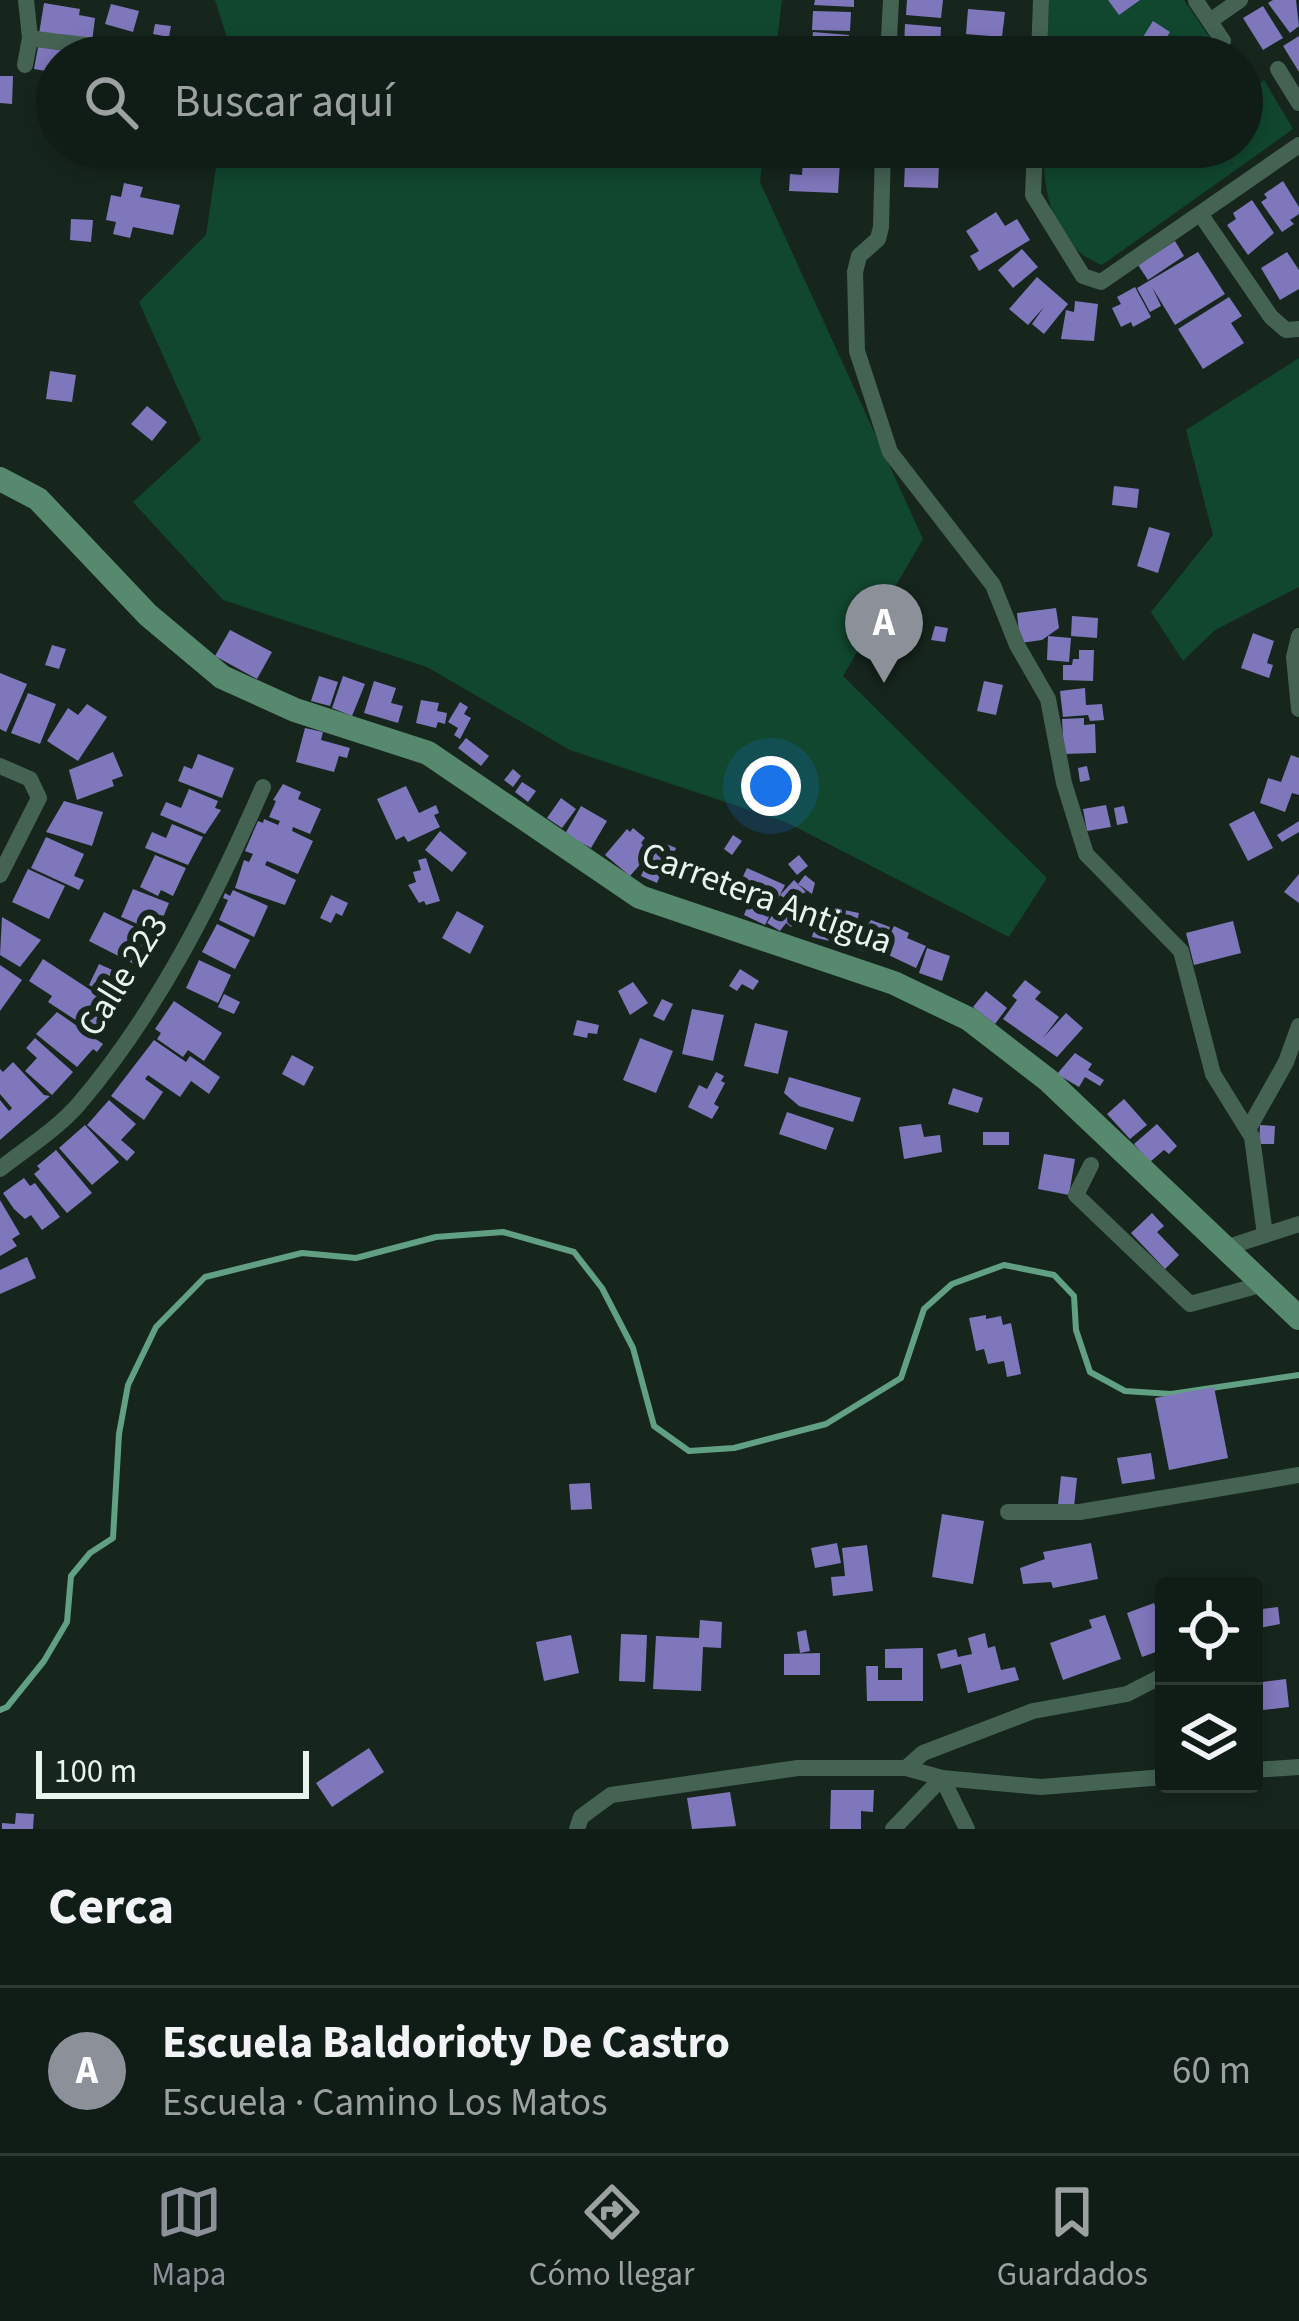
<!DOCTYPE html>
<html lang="es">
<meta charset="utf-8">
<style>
:root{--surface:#101c16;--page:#19251f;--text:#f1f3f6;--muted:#9ca1a1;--line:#303a35;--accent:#8c9099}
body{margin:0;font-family:"Source Sans 3",sans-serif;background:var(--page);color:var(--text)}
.controls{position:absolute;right:36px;bottom:36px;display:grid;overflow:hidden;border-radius:12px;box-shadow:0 6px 18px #0003}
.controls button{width:108px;height:108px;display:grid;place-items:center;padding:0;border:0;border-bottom:3px solid var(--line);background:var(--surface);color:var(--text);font:60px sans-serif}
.scale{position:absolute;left:36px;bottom:30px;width:273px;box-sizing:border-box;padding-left:12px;border:6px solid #eaf4ee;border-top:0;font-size:33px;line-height:42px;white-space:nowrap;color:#eaf4ee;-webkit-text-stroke:9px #16261d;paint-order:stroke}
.you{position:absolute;left:771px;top:786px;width:42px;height:42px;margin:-30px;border:9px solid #fff;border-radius:50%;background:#1a73e8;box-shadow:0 0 0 18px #1a73e833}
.badge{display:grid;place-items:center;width:78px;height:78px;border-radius:50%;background:var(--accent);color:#fff;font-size:39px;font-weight:700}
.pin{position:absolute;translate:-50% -99px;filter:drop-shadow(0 3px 6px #0008)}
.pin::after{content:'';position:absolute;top:63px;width:42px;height:36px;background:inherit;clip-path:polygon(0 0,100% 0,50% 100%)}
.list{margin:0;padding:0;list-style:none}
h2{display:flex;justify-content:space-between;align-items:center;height:156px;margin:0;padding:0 48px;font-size:51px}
h2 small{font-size:39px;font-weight:400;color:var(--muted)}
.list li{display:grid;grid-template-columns:78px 1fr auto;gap:36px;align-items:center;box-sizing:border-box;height:168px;padding:0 48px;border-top:3px solid var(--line)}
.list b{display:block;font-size:45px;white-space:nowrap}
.list p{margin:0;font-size:39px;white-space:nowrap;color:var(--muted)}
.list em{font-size:39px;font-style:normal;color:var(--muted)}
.icon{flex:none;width:66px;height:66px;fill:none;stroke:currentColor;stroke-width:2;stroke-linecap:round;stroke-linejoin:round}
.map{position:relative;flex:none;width:1299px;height:1829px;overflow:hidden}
.search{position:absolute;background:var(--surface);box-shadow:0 6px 18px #0003;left:36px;right:36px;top:36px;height:132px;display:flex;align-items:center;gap:30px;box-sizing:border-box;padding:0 42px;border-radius:66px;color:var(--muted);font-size:45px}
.sheet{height:324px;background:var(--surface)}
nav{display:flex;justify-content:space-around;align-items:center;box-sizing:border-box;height:168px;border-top:3px solid var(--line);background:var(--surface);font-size:33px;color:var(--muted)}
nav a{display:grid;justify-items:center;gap:6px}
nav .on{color:var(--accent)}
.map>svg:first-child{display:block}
.green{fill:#11472f}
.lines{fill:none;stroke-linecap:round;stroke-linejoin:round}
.stream{stroke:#62a084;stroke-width:6}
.building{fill:#7f77bb}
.street{stroke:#446353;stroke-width:16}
.secondary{stroke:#56896e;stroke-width:24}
.labels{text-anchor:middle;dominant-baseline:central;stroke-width:12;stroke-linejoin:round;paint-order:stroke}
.street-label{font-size:36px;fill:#eaf4ee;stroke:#16261d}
</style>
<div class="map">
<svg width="1299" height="1829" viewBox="0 0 1299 1829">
<rect width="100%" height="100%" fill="#16261d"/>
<!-- green -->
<g class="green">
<polygon points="215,0 782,0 775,57 233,57"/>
<polygon points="1049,0 1184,0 1223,57 1047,57"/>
<path d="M1264,80L1293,129L1102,265C1054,247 1042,193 1044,147H1242V85L1248,92Z"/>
<polygon points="219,147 764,147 760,182 923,539 843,676 1047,878 1009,937 788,823 570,750 427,667 223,600 133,502 201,440 139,302 206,235"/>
<polygon points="1299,358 1299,587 1215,630 1183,661 1151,612 1213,535 1186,430"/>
</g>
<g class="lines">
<!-- stream -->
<polyline class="stream" points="0,1710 7,1707 44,1661 67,1622 71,1576 90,1553 113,1538 119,1434 128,1385 156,1327 205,1277 302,1253 356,1258 436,1237 503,1232 574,1252 602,1288 633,1348 654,1426 689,1451 734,1448 826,1424 901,1378 924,1309 952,1284 1004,1265 1054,1275 1074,1296 1076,1330 1090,1372 1125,1391 1171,1394 1299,1375"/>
</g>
<!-- building -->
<g class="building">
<polygon points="815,0 854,0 854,7 814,5"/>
<polygon points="907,0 943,0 941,18 906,15"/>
<polygon points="1108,0 1140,0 1119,15"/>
<polygon points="1273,0 1296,0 1299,26 1290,33 1268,3"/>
<polygon points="44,3 80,9 79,15 95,18 92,42 39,34"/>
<polygon points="111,4 139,11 133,32 105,24"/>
<polygon points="1263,6 1283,38 1263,50 1243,18"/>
<polygon points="968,9 1005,12 1002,37 966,34"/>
<polygon points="813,11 851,12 850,31 812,30"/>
<polygon points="1153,21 1170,32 1160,48 1143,37"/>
<polygon points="155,24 171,26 169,37 153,34"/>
<polygon points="905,24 941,27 940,49 904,47"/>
<polygon points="813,32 849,35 847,57 811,57"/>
<polygon points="1299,36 1299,72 1283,46"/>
<polygon points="39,42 81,49 80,57 57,57 57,73 34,69"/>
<polygon points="963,42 996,45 995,57 962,57"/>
<polygon points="0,76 13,76 12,104 0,103"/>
<polygon points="788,147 843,147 841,158 787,153"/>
<polygon points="905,147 937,147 937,154 904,151"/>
<polygon points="960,147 992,147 990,166 959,164"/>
<polygon points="803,159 840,161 838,193 789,191 790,174 802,175"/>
<polygon points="905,163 939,164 938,188 904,187"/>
<polygon points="1283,181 1299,207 1299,214 1290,220 1294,224 1282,232 1261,202 1267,198 1264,194"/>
<polygon points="124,183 143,187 140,197 180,205 173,235 133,227 130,238 113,234 116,222 106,220 111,195 121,197"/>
<polygon points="1252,200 1274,233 1248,255 1227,225 1236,219 1233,213"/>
<polygon points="996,212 1005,226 1017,219 1030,240 979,271 970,256 979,251 966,231"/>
<polygon points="71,219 93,220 91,242 70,240"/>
<polygon points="1175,241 1184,256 1148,280 1138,265"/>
<polygon points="1022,249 1038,267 1013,288 998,270"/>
<polygon points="1198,252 1225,294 1175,325 1152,287 1161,306 1150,312 1137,288"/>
<polygon points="1287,252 1299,270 1299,289 1280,300 1261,268"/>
<polygon points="1037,277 1068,304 1044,334 1032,324 1044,307 1028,325 1009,309"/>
<polygon points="1135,287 1151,317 1133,327 1131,322 1121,327 1112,308 1121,304 1117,297"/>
<polygon points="1229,297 1242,316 1231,323 1244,343 1203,369 1178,329"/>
<polygon points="1075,301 1098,304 1094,341 1061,339 1066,310 1074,312"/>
<polygon points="50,371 76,375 72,402 46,399"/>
<polygon points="147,406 167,422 152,441 131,424"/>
<polygon points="1114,486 1139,489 1137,508 1112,505"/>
<polygon points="1149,527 1170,533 1158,573 1137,566"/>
<polygon points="1056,608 1059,628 1042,640 1020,643 1017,613"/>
<polygon points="1072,616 1098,618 1097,638 1071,636"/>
<polygon points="935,626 948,628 945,642 931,640"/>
<polygon points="230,630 272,652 257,679 215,656"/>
<polygon points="1253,633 1274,641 1267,663 1273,665 1269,678 1241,668"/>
<polygon points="1048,636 1071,638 1069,662 1047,660"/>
<polygon points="52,645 66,649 59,669 45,665"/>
<polygon points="1079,650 1094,650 1093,681 1063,680 1063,665 1072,665 1073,659 1079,659"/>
<polygon points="0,673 27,684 6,732 0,729"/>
<polygon points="319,676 338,682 330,706 311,701"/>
<polygon points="343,676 365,684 352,716 332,708"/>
<polygon points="374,681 396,688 391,703 403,706 398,723 364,713"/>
<polygon points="984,681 1003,685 996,715 977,711"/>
<polygon points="1085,688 1086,705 1102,704 1104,720 1090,721 1088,715 1063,717 1060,691"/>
<polygon points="28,693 56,704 40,744 11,733"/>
<polygon points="421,700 439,703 437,711 447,713 445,724 438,722 436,728 416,723"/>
<polygon points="460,702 468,707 464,714 471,718 460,739 454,735 458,728 448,722"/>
<polygon points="87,704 107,717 78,761 47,741 68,708 78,715"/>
<polygon points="1084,718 1084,725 1095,724 1096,753 1064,754 1062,719"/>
<polygon points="305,728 323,732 321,740 350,748 347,758 339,756 334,772 296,762"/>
<polygon points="466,738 489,756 481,766 458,748"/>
<polygon points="113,752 123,776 112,780 114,786 77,800 69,770"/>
<polygon points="198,754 234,768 222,798 178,781 184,766 192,769"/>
<polygon points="1291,755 1299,758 1299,795 1292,793 1285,812 1260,803 1268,778 1281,782"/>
<polygon points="1087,766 1090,780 1080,782 1078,768"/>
<polygon points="513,769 521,776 513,787 504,780"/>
<polygon points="522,782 536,791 528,802 515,792"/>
<polygon points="283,784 301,792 298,799 321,809 310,834 293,827 292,831 313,841 298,874 267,861 265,865 296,880 285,905 235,888 244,860 249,862 253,854 245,851 258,821 263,823 264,819 278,825 280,821 269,817 276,801 273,800"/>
<polygon points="406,786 419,813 436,805 439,813 434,815 440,827 408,842 404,836 396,840 377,799"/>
<polygon points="189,789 218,801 215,808 221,810 205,834 160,815 166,802 181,808"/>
<polygon points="561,798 576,809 562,828 547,818"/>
<polygon points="64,801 103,812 92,846 46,832"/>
<polygon points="1106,805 1111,827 1087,831 1083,809"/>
<polygon points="581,806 607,821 591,848 565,834"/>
<polygon points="1124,806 1128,823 1117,825 1114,808"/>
<polygon points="1254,811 1273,848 1248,861 1229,824"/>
<polygon points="1299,821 1299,832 1282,842 1277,835"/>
<polygon points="172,824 203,837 188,865 145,848 152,832 166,838"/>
<polygon points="633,828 645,838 641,843 651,852 630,876 605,855 627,829 630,832"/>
<polygon points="440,831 467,853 452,872 425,850"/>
<polygon points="733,835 742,841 732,855 724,849"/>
<polygon points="46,837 84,854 74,876 84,880 79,890 31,868"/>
<polygon points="664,843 676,848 671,860 679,863 673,876 662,871 657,883 641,876 652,851 659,853"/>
<polygon points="155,855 186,868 173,896 161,890 158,896 140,887"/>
<polygon points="799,855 808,866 797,875 788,864"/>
<polygon points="426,858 440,901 426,905 424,901 419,903 408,885 416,882 413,872 421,870 418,860"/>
<polygon points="747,868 785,885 765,925 744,915 748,905 733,897"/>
<polygon points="28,869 65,886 49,919 12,902"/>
<polygon points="1299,874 1299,903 1284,892"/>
<polygon points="805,875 815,883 812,894 798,884"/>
<polygon points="794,880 806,892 787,900 780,895"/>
<polygon points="133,889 169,903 157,932 121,917"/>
<polygon points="233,890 268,906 254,937 219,920 228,900 223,898 225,893 230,896"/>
<polygon points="331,895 348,903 342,916 336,913 331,923 320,918"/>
<polygon points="781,902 788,907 791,902 801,912 791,927 786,923 780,931 767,923"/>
<polygon points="830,907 859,913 852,946 812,937 815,924 825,927"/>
<polygon points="457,911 484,926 470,954 442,938"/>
<polygon points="104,912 151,935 136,965 89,941"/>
<polygon points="2,917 41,940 20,967 0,955"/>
<polygon points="871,920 890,927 882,950 868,945 865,952 856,949 859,941 855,940 860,926 865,928"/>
<polygon points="1233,921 1241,953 1194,965 1186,933"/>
<polygon points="217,924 250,940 235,969 202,952"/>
<polygon points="894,926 909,933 907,938 926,946 916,968 882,952"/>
<polygon points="927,948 950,956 942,981 919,973"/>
<polygon points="43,959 115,1006 97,1034 48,1002 52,996 29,981"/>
<polygon points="199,960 231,975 218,1003 186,988"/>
<polygon points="99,964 128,977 117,999 89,985"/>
<polygon points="0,965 22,980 0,1011"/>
<polygon points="740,969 759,981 753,990 742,984 737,991 729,986"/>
<polygon points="1025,980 1041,992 1035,999 1059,1017 1043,1038 1066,1013 1083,1028 1057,1057 1003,1019 1017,1000 1012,996"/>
<polygon points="633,982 648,1003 630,1015 618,991"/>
<polygon points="986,991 1007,1008 995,1024 973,1007"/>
<polygon points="224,994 240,1002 234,1014 218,1007"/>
<polygon points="662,999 673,1004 664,1021 653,1016"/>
<polygon points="174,1001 222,1033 204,1061 188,1050 183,1057 157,1039 161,1033 155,1029"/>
<polygon points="692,1009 724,1015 713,1061 682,1054"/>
<polygon points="57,1012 103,1044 97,1052 93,1049 77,1067 36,1034"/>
<polygon points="577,1020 599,1025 597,1034 588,1033 587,1038 573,1035"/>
<polygon points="755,1023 788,1031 778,1074 744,1066"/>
<polygon points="35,1038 73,1072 52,1095 25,1071 37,1058 26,1048"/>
<polygon points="640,1038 673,1051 656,1093 623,1080"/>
<polygon points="154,1040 186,1062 190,1056 220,1077 209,1094 191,1081 180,1097 148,1075 145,1079 163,1092 144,1120 111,1096"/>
<polygon points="1075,1053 1092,1064 1088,1070 1104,1080 1100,1086 1085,1077 1079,1087 1057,1074"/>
<polygon points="292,1055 314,1067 304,1086 282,1074"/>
<polygon points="13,1062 44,1095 50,1096 0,1140 0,1100 9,1111 12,1108 0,1094 0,1069 3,1072"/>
<polygon points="716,1072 724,1076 721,1081 725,1083 714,1104 719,1107 712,1119 688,1107 699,1085 707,1089"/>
<polygon points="789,1077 861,1098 853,1122 799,1106 784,1093"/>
<polygon points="953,1088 983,1098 978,1113 948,1104"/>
<polygon points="1124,1099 1147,1125 1130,1139 1107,1114"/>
<polygon points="109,1100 136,1124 121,1140 135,1152 127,1161 87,1125"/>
<polygon points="787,1112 834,1128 826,1150 779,1134"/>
<polygon points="921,1124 924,1137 940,1135 942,1152 904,1159 899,1127"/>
<polygon points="1157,1124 1177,1146 1169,1154 1164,1150 1150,1162 1134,1144"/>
<polygon points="85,1125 119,1162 92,1185 59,1148"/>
<polygon points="1260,1125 1275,1126 1274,1144 1259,1144"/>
<rect x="983" y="1132" width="26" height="13"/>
<polygon points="56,1150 92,1193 67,1213 34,1174 40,1169 37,1166"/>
<polygon points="1044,1154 1075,1159 1069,1195 1038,1189"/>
<polygon points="24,1178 30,1186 35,1183 60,1217 42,1230 31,1215 25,1219 14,1209 3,1193"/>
<polygon points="0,1200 20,1234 12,1239 17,1246 0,1256"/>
<polygon points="1152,1213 1164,1226 1157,1232 1179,1255 1165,1269 1131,1233"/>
<polygon points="27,1257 36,1278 0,1294 0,1270"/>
<polygon points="986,1315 986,1319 1001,1316 1003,1325 1011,1323 1021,1374 1007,1377 1004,1361 988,1364 984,1349 976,1351 969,1318"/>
<polygon points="1214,1387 1228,1458 1169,1470 1155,1398"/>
<polygon points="1151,1453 1155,1479 1122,1484 1117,1458"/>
<polygon points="1061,1476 1077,1478 1074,1507 1058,1505"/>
<polygon points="590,1483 592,1509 571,1510 569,1484"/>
<polygon points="942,1514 984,1521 973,1584 932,1577"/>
<polygon points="837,1543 841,1563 815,1568 811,1548"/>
<polygon points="1091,1543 1098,1579 1053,1588 1051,1582 1023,1584 1020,1568 1045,1559 1043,1552"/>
<polygon points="867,1545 873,1591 833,1596 831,1577 845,1576 842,1548"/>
<polygon points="1154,1603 1164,1632 1164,1649 1142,1657 1127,1613"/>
<polygon points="1278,1607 1280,1624 1254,1629 1254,1610"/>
<polygon points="1105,1615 1121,1659 1063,1680 1050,1643 1092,1628 1089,1620"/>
<polygon points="700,1620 722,1622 721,1648 703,1647 701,1691 653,1689 656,1636 699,1638"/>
<polygon points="806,1630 810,1651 800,1653 797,1632"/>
<polygon points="985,1633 988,1648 995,1646 1001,1670 1015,1667 1019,1680 968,1693 961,1664 941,1669 937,1654 956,1649 958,1657 972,1654 968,1638"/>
<polygon points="621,1634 647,1635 645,1682 619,1681"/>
<polygon points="571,1635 579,1673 544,1681 536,1642"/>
<polygon points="923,1648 923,1701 867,1701 866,1666 878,1666 878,1680 902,1680 902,1668 885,1668 885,1649"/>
<polygon points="820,1653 820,1675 784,1675 784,1654"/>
<polygon points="1286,1679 1289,1707 1254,1711 1254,1683"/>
<polygon points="369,1748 384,1772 332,1807 316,1783"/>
<polygon points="831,1790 874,1790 873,1812 861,1811 861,1829 830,1829"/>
<polygon points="730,1792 736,1826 692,1829 687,1798"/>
<polygon points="16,1813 34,1814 33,1829 2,1829 2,1823 15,1824"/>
</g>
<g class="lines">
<!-- street -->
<g class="street">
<polyline points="1196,1 1223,41"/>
<polyline points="1210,21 1240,0"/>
<path d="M30,38C77,46 124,46 170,57"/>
<polyline points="888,57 891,0"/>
<polyline points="1039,57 1041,0"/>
<polyline points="25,65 30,38 26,0"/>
<polyline points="1278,69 1299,103"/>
<polyline points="883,147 881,227 878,239 859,256 855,272 857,351 890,452 993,585 1017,645 1048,699 1064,783 1086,854 1181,951 1213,1074 1252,1137 1265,1235"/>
<polyline points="1035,147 1033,195 1083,276 1101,282 1299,145"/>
<polyline points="1201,215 1271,317 1286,330 1299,329"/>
<polyline points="1299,636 1294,657 1299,709"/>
<polyline points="0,766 30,779 39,798 0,875"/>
<polyline points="1249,1128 1286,1062 1299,1026"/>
<polyline points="1091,1165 1076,1195 1190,1304 1264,1284"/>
<path d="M0,1169C25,1149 57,1129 78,1105C157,1013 215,897 263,787"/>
<polyline points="1225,1248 1299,1224"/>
<polyline points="1008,1512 1080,1512 1299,1475"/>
<polyline points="906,1768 923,1753 1033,1711 1127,1694 1164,1675"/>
<polyline points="1254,1770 1299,1767"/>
<polyline points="577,1829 581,1817 611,1795 798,1768 906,1768 942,1778 1041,1787 1164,1777"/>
<polyline points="893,1829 942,1778 967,1829"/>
</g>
<!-- secondary -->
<polyline class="secondary" points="0,479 38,499 148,615 222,677 295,710 428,753 640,897 894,983 969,1019 1048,1080 1299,1318"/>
</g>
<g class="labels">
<!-- street labels -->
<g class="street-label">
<text transform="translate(767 898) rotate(20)">Carretera Antigua</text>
<text transform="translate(123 975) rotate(-58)">Calle 223</text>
</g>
</g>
</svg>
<div class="controls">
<button><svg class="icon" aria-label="locate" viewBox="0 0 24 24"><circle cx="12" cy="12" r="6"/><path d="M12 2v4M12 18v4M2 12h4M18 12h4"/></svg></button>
<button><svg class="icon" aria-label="layers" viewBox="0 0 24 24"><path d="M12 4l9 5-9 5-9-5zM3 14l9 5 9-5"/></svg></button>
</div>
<div class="scale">100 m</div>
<div class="you"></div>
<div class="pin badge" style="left:884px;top:683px">A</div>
<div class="search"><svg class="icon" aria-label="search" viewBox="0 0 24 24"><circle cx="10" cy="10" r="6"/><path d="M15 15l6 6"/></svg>Buscar aquí</div>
</div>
<section class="sheet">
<h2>Cerca<small></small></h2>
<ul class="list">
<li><span class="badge">A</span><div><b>Escuela Baldorioty De Castro</b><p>Escuela · Camino Los Matos</p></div><em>60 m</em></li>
</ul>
</section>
<nav>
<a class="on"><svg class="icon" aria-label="map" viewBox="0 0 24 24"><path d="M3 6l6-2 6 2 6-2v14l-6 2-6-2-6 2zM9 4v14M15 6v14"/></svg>Mapa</a>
<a><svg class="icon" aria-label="directions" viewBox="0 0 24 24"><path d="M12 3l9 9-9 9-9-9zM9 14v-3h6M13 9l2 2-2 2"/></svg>Cómo llegar</a>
<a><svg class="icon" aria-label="saved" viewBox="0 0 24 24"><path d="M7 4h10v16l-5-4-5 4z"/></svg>Guardados</a>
</nav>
